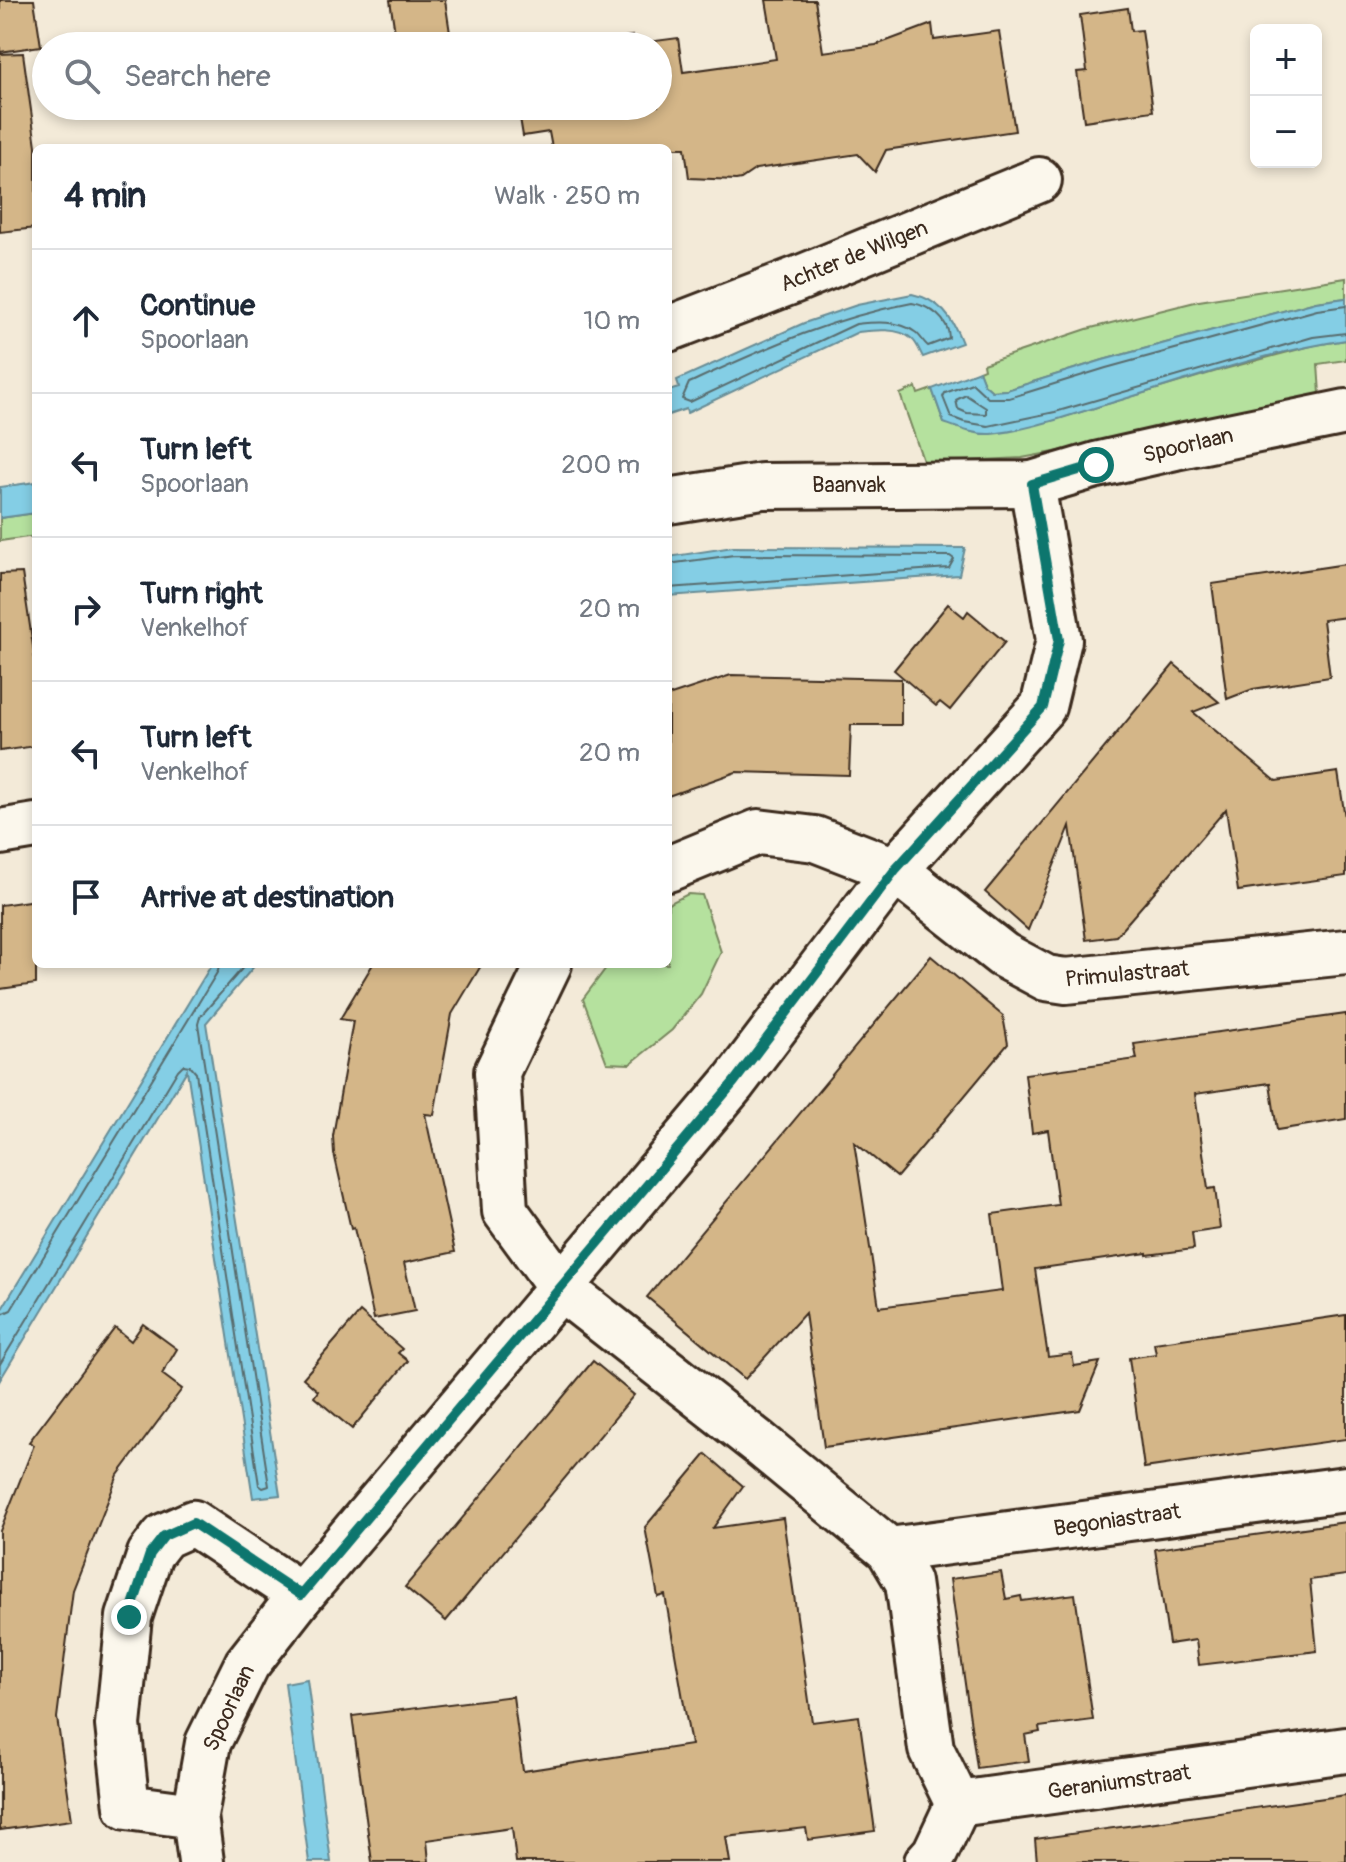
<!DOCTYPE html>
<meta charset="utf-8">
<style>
:root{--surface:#fff;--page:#f6f6f7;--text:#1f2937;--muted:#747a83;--line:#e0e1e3}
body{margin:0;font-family:Pangolin,sans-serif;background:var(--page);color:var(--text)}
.controls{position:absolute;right:24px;top:24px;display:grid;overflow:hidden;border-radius:12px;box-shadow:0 4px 12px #0003}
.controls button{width:72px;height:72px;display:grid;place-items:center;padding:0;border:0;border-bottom:2px solid var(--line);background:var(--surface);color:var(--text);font:40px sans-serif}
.stop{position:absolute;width:24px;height:24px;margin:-18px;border:6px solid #0f766e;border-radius:50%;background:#fff}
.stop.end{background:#0f766e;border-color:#fff;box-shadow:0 2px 8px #0008}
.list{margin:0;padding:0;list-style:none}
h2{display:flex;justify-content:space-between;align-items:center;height:104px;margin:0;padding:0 32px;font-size:34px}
h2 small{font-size:26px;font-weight:400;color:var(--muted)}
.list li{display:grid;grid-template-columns:52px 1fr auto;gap:24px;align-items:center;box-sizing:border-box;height:144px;padding:0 32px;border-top:2px solid var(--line)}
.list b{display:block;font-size:30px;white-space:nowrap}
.list p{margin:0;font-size:26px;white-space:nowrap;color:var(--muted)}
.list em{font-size:26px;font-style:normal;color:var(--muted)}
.icon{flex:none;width:44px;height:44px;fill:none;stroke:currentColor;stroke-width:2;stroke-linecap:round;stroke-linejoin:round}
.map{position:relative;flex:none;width:1346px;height:1862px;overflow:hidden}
.search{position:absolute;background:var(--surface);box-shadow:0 4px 12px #0003;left:32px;top:32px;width:640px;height:88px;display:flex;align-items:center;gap:20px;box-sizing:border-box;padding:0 28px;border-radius:44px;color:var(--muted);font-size:30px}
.panel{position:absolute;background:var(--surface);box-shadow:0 4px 12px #0003;left:32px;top:144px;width:640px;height:824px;border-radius:12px}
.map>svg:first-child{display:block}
.green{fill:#b5e19e;stroke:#78865e;stroke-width:2}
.water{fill:#84cee5;stroke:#678c95;stroke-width:2}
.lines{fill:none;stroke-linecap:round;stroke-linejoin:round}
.shore{stroke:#586c6e;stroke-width:2}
.building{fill:#d4b688;stroke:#3b2a1e;stroke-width:2}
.street-casing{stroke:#3b2a1e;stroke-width:50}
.street{stroke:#fbf7ec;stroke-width:44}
.route{stroke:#0f766e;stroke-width:10}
.labels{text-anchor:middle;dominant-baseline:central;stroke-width:6;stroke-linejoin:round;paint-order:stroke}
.street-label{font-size:22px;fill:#3b2a1e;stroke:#fbf7ec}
</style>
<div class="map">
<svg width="1346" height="1862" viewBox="0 0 1346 1862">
<rect width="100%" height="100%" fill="#f3ead8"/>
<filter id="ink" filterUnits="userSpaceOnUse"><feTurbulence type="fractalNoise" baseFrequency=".0125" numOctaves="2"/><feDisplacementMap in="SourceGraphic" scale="16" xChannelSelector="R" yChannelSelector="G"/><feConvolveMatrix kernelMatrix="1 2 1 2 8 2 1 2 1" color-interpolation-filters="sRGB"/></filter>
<g filter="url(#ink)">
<!-- green -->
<g class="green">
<polygon points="1346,278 1346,298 1316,302 1103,360 1007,390 992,391 984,384 979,371 984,369 983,364 1087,329 1199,301"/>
<polygon points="1346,340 1346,360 1318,364 1320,394 1097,444 1022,458 924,463 900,394 916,387 918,394 932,389 944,423 1057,419 1217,371 1315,345"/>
<polygon points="36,513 36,536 0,541 0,518"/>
<polygon points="688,894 702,895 721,952 701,994 672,1030 630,1064 607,1063 583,999 609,964 668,964 668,904"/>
</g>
<!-- water -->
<g class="water">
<path d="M912,294C940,300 952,317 962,343L923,357C920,352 917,343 912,339C899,327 874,330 858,332L687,413L686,409L668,415V391L679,388L677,380L804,323L857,305Z"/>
<path d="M1346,298V340C1264,352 1183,382 1104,405C1067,416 1029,430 991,434C975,435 958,428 944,423L932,389L979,371L984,384L992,391L1007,390L1103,360L1316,302Z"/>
<polygon points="36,482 36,513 0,518 0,487"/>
<polygon points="733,547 965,548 959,575 668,596 668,557"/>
<polygon points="212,964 256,964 206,1023 280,1495 253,1498 187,1070 0,1380 0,1312"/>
<polygon points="307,1679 331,1862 309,1862 285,1683"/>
</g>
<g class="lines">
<!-- shore -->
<g class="shore">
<path d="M912,303C930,306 949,319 949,338L928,346C923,342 920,335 915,332C899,320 875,322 856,324L690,402L682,399L689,383C764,349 830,318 912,303Z"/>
<polyline points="1346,306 1317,310 1106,368 1009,398 988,398 972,383 945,393 943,397 951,417 964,422 988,426 1055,412 1313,337 1346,333"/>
<polygon points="966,395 986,408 986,414 967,413 958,409 956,400"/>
<polyline points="668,564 734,555 950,556 954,559 949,568 668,588"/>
<polyline points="0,1315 11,1310 218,971 219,964"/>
<polyline points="0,1364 178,1070 183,1065 190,1066 196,1073 259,1485 263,1488 269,1486 198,1024 200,1017 246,964"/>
</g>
</g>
<!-- building -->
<g class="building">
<polygon points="0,0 34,0 41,46 0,52"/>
<polygon points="390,0 445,0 452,46 397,46"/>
<polygon points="766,0 815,0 823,52 876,45 932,24 934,40 999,31 1015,131 886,150 875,172 858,154 756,169 741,179 736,180 689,178 685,148 552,148 549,132 523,136 518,106 658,106 658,46 563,46 632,36 633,44 678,38 683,72 776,59"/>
<polygon points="1128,8 1131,31 1142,30 1153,111 1084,121 1077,72 1087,71 1080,15"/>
<polygon points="23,53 36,146 36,228 0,232 0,54"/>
<polygon points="1346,564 1346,617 1323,620 1330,677 1253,689 1227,699 1212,584"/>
<polygon points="22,573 36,666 36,746 0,751 0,574"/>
<polygon points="948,604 964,617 968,611 1005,642 950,710 940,702 936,706 894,670"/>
<polygon points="1174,664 1219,702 1193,712 1276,781 1338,772 1346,824 1346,876 1238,891 1226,809 1116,936 1086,940 1070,826 1028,930 985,892"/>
<polygon points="731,675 901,679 901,725 851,725 849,775 736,772 668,796 668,696"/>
<polygon points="36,900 36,984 0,989 0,905"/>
<polygon points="931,956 1003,1016 1008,1044 897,1177 854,1142 879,1307 1002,1291 992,1214 1058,1205 1048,1130 1032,1133 1025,1074 1137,1059 1134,1044 1346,1014 1346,1119 1277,1130 1270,1083 1195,1094 1208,1189 1215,1188 1220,1229 1192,1233 1194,1249 1147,1255 1147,1253 1035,1269 1048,1357 1072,1354 1074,1366 1100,1362 1080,1410 824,1447 805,1313 745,1379 647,1297"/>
<polygon points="373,964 482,964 452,1014 434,1115 425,1114 455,1252 404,1263 415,1311 374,1319 354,1228 351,1229 334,1153 333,1136 353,1021 340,1019"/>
<polygon points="360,1312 402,1349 398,1353 408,1361 352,1429 314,1397 318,1391 303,1378"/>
<polygon points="1346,1315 1346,1439 1144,1468 1129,1358 1156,1354 1154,1343"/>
<polygon points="143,1324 177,1349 162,1374 182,1389 118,1475 73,1590 57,1718 72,1820 0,1830 0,1531 34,1445 29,1442 115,1328 131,1341"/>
<polygon points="593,1361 634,1395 446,1621 405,1587"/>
<polygon points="706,1454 743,1486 713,1528 783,1518 812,1722 859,1716 875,1831 808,1840 806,1828 726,1837 730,1862 516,1862 512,1828 427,1840 429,1862 372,1862 352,1716 513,1696 523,1771 691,1745 665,1595 658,1597 645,1527"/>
<polygon points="1346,1522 1346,1575 1310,1580 1317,1651 1199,1665 1196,1640 1169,1644 1155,1549"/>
<polygon points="1001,1572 1006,1599 1021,1596 1022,1601 1075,1594 1093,1720 1039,1727 1040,1732 1025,1735 1029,1761 977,1768 950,1579"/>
<polygon points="1346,1795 1346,1862 1037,1862 1035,1839"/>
</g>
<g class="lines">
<defs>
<g id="street">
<polyline points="668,329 798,279 1039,180"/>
<polyline points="668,501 762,486 1032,484 1096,465 1175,447 1346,412"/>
<polyline points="0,832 36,826"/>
<polyline points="668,869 758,832 815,839 895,870 1003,955 1046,978 1066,981 1346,952"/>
<polyline points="549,964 497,1072 505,1211 562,1289 759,1443 889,1550 908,1582 931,1749 958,1804"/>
<polyline points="889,1550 1346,1489"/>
<polyline points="958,1804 1346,1750"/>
<polyline points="195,1816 127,1807 118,1725 129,1617 150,1554 164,1536 193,1523 301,1595"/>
<polyline points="201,1862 195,1816 208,1743 247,1664 301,1595 734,1082 895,870 1043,707 1059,640 1032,484"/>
<polyline points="927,1862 935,1853 958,1804"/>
</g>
</defs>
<!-- street casing -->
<use href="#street" class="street-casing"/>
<!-- street -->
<use href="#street" class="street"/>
</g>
</g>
<g class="lines" filter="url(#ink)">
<!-- route -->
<polyline class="route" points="129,1617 150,1554 164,1536 193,1523 301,1595 734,1082 895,870 1043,707 1059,640 1032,484 1096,465"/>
</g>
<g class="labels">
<!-- street labels -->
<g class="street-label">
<text transform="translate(854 256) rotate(-22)">Achter de Wilgen</text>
<text transform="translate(1188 445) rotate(-13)">Spoorlaan</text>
<text x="849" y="485">Baanvak</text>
<text transform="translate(1127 974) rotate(-5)">Primulastraat</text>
<text transform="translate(1117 1520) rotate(-8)">Begoniastraat</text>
<text transform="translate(229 1708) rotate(-65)">Spoorlaan</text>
<text transform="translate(1119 1782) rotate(-8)">Geraniumstraat</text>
</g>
</g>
</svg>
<div class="controls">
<button>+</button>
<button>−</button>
</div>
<div class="stop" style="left:1096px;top:465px"></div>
<div class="stop end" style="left:129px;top:1617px"></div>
<div class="search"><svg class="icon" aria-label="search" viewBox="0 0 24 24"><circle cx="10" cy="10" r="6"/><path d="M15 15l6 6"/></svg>Search here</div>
<section class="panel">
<h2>4 min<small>Walk · 250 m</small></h2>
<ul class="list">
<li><svg class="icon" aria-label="ahead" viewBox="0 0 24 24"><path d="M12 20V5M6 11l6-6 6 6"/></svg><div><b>Continue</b><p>Spoorlaan</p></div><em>10 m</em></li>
<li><svg class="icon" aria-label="left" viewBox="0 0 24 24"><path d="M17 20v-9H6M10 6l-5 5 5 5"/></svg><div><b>Turn left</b><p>Spoorlaan</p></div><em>200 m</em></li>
<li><svg class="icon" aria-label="right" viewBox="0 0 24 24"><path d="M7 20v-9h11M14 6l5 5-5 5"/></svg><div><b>Turn right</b><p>Venkelhof</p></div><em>20 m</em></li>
<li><svg class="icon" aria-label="left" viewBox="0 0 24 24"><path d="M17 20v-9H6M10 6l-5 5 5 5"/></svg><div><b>Turn left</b><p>Venkelhof</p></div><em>20 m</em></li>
<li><svg class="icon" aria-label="arrive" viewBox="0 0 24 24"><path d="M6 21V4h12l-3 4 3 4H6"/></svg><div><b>Arrive at destination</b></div></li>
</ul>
</section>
</div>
